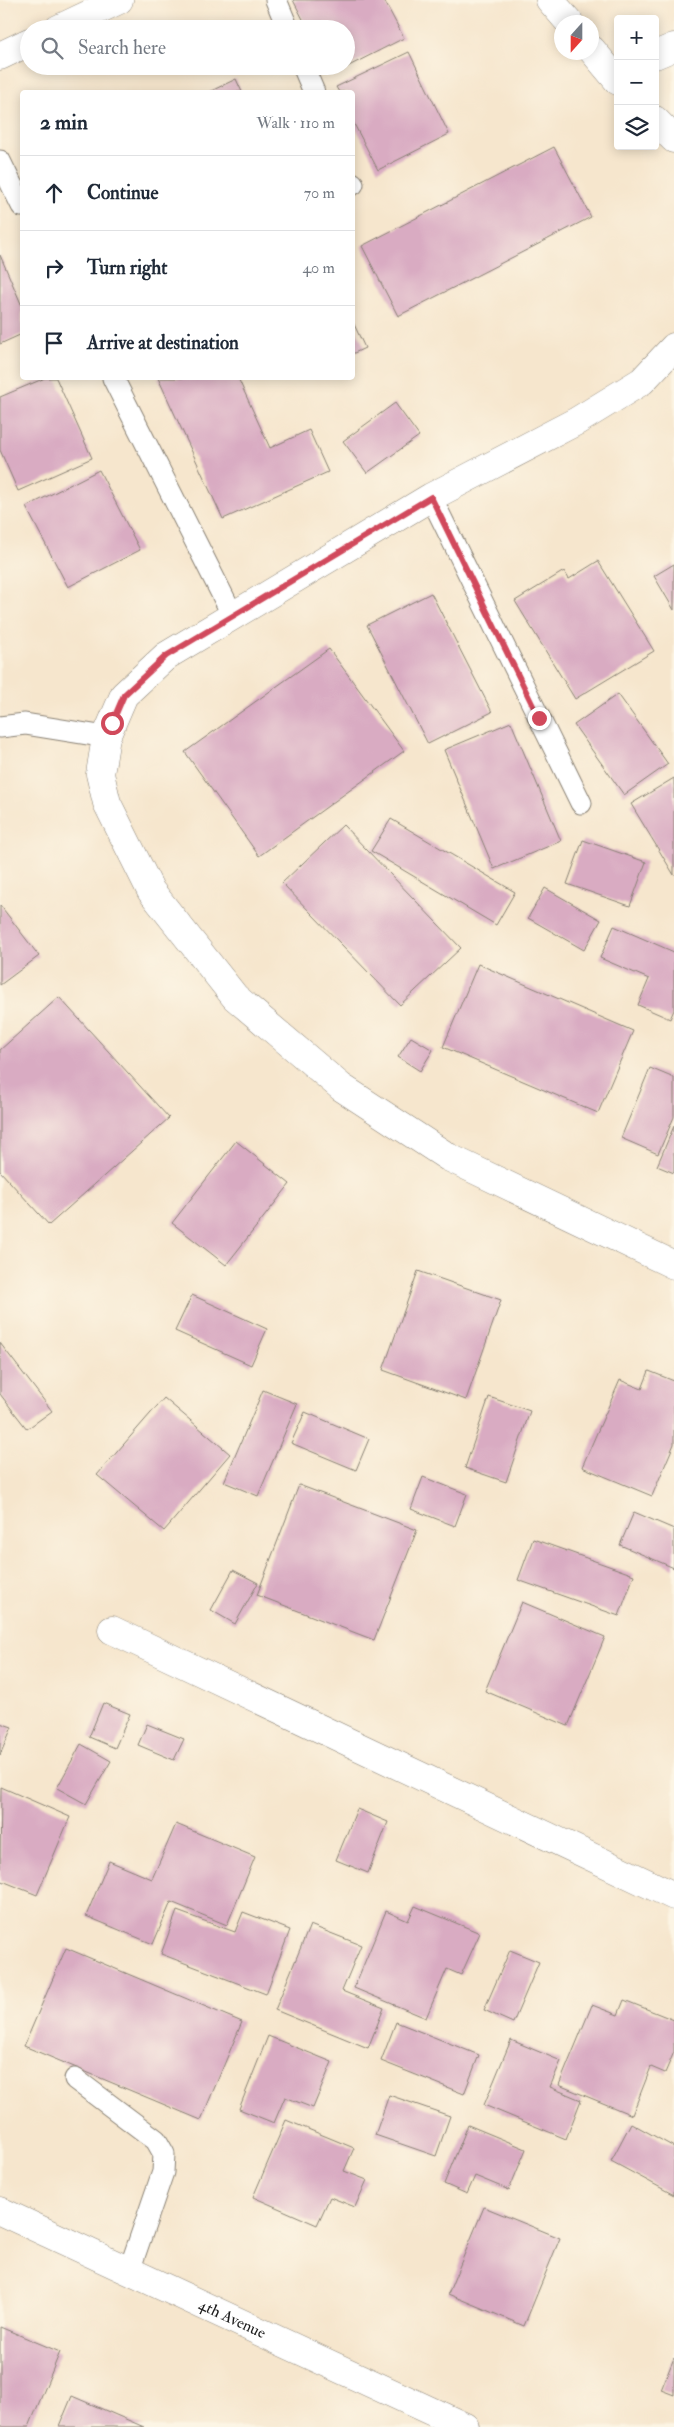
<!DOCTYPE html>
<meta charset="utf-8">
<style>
:root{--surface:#fff;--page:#f6f6f7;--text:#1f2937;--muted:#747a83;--line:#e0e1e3}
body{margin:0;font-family:"IM FELL Double Pica",serif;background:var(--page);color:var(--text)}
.controls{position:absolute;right:15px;top:15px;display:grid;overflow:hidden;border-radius:5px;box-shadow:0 2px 12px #0003}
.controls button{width:45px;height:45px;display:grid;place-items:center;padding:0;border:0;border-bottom:1px solid var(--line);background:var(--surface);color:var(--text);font:25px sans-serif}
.compass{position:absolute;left:554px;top:15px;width:45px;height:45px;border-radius:50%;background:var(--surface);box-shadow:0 2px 12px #0003;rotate:201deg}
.stop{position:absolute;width:15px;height:15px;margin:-11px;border:4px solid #d1495b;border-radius:50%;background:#fff}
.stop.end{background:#d1495b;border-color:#fff;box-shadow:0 1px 5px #0008}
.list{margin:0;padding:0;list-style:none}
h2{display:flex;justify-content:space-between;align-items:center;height:65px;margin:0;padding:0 20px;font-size:21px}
h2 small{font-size:16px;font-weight:400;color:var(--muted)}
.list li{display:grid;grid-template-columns:32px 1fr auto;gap:15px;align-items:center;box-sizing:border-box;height:75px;padding:0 20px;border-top:1px solid var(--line)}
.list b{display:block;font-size:19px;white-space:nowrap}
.list em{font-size:16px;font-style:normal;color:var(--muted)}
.icon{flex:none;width:28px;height:28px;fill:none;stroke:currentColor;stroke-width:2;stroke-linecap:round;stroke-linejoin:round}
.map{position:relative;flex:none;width:674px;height:2427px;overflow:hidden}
.search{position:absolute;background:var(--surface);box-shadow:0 2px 12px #0003;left:20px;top:20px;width:335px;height:55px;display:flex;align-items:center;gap:12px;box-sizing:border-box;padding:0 18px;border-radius:28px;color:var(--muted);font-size:19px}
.panel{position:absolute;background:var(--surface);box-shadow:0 2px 12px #0003;left:20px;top:90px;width:335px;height:290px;border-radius:5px}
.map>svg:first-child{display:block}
.building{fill:#d9abc2}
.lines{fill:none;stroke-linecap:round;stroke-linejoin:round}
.service-casing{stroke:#898174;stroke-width:23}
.minor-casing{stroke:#898174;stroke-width:29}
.tertiary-casing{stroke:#898174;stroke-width:29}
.service{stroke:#fff;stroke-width:21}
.minor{stroke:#fff;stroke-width:28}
.tertiary{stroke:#fff;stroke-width:28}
.route{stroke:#d1495b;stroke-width:6}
.labels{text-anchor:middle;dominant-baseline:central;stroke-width:4;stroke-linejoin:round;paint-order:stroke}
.street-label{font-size:16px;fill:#1c1c1c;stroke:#fcf5e5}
</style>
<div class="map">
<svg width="674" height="2427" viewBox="0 0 674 2427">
<rect width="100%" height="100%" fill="#fcf5e5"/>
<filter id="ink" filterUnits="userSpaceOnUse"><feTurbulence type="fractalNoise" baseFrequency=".02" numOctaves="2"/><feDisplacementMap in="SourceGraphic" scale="10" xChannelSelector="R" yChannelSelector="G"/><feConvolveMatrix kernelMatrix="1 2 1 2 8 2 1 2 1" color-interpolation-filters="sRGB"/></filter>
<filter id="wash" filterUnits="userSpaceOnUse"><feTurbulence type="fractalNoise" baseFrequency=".0096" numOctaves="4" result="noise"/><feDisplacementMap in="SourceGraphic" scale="20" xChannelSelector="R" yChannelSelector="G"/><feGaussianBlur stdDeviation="1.12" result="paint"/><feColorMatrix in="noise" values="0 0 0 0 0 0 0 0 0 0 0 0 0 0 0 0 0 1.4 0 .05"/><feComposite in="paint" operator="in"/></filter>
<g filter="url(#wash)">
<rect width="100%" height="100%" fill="#f6e6cd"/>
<g id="blocks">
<!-- building -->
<g class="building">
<polygon points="293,0 384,0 404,38 331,75 327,66 346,66 346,29 308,29"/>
<polygon points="409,52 449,134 378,170 352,120 352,92 339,92 336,87"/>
<polygon points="236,79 242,92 209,92"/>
<polygon points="554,147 591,217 398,316 362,246"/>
<polygon points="0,255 22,306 22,334 0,344"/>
<polygon points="352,320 365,348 352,354"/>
<polygon points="45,378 56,378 92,458 18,491 0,450 0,397"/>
<polygon points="158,378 238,378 270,448 309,430 328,472 223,519"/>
<polygon points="395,403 419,436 367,473 343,441"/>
<polygon points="99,470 140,550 68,587 26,507"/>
<polygon points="598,561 654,651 575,699 515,601 564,571 569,579"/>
<polygon points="674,564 674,610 654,576"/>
<polygon points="431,593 492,712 428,744 367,625"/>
<polygon points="329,649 404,751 259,856 185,752"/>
<polygon points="618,694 668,764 624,795 574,725"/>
<polygon points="511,722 561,841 494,869 444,750"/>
<polygon points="674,778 674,875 631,804"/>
<polygon points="391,819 515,892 496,925 371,851"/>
<polygon points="343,825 461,948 400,1005 282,883"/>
<polygon points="583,840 646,862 630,906 567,884"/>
<polygon points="545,888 601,920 584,950 528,918"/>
<polygon points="0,905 39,956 0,985"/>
<polygon points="614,926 674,952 674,1010 670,1019 638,1005 649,979 600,958"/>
<polygon points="478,964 633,1031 598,1113 443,1047"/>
<polygon points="59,997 169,1118 49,1225 0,1171 0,1050"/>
<polygon points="411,1037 433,1050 420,1071 398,1057"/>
<polygon points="650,1068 674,1078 674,1117 658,1154 621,1138"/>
<polygon points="674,1126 674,1173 657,1166"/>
<polygon points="236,1141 290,1184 226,1265 172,1223"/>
<polygon points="418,1271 501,1300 466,1400 383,1370"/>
<polygon points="192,1295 267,1329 251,1365 175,1331"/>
<polygon points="0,1343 52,1411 27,1429 0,1394"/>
<polygon points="649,1371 674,1381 674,1444 652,1496 582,1467 620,1380 642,1389"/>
<polygon points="263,1390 297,1404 258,1496 224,1482"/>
<polygon points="489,1397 530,1411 506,1482 465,1468"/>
<polygon points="164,1398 230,1454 164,1531 97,1475"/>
<polygon points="305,1412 369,1439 356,1470 291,1443"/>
<polygon points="423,1477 467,1494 455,1526 411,1509"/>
<polygon points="299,1485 417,1530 374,1640 257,1595"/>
<polygon points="634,1512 674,1529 674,1568 620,1545"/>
<polygon points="533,1539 634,1575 619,1616 518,1580"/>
<polygon points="233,1570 258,1583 235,1624 211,1610"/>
<polygon points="522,1602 605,1637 568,1726 485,1691"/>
<polygon points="103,1703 130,1714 115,1748 89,1737"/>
<polygon points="0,1723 12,1727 0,1755"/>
<polygon points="147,1724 184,1739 174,1760 138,1745"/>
<polygon points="81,1744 111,1761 86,1804 57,1788"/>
<polygon points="1,1787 70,1817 37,1895 0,1880"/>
<polygon points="357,1809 388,1822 368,1873 336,1860"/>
<polygon points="176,1824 255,1857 227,1925 171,1902 153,1944 86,1916 109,1861 152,1879"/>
<polygon points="415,1906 480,1933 461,1975 447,1969 426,2018 354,1988 386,1911 408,1921"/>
<polygon points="177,1911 235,1932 243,1912 290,1930 266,1994 161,1954"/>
<polygon points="310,1925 361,1945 342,1991 384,2008 368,2048 275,2010"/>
<polygon points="66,1948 242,2022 201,2120 24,2046"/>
<polygon points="510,1950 539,1962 513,2023 484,2010"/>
<polygon points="624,2000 674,2020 674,2052 665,2073 651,2067 632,2115 559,2085 592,2005 618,2015"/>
<polygon points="396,2022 479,2055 464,2094 381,2061"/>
<polygon points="268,2036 332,2062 313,2108 285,2097 274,2123 239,2109"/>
<polygon points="511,2040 561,2061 550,2087 581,2100 566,2139 484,2105"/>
<polygon points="389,2095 450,2116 436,2156 375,2135"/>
<polygon points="286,2120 354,2148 344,2171 367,2180 355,2207 330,2197 317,2225 253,2197"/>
<polygon points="631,2123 674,2147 674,2195 611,2161"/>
<polygon points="468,2125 526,2149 509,2190 475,2176 467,2194 444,2184"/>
<polygon points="484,2207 560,2238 524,2326 448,2294"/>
<polygon points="0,2327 60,2352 29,2427 0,2427"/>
<polygon points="674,2358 674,2395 661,2390"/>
<polygon points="72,2396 144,2427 59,2427"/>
</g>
</g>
</g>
<g filter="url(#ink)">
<use href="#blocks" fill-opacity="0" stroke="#898174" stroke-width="1"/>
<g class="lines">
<defs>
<g id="service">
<polyline points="276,0 288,29"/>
<polyline points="303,66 314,92"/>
<polyline points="0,161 22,206"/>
<polyline points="352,183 353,184"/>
<polyline points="113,378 233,616"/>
<polyline points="431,497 581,803"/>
<polyline points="0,727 25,724 106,737"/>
<polyline points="75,2079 156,2140 164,2154 163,2172 129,2271"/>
</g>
<g id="minor">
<polyline points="58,29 119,0"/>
<polyline points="655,55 674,47"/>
<polyline points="0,56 29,42"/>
<polyline points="674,347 642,381 577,421 431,497 166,656 124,695 106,737 100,774 107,803 151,891 235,997 341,1087 448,1157 674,1265"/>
<polyline points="112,1630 674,1896"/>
</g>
<g id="tertiary">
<polyline points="550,0 569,22"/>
<polyline points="592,50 618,81"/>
<polyline points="655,120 674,139"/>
<path id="s1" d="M0,2211L465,2427"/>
</g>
</defs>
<!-- service casing -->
<use href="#service" class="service-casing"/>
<!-- minor casing -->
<use href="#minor" class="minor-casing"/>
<!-- tertiary casing -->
<use href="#tertiary" class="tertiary-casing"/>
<!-- service -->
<use href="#service" class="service"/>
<!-- minor -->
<use href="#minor" class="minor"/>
<!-- tertiary -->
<use href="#tertiary" class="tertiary"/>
</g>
</g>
<g class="lines" filter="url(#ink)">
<!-- route -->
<polyline class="route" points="112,723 124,695 166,656 431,497 539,718"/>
</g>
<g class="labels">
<!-- street labels -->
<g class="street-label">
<text stroke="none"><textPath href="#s1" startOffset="256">4th Avenue</textPath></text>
</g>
</g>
</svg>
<div class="controls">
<button>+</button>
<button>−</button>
<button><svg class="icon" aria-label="layers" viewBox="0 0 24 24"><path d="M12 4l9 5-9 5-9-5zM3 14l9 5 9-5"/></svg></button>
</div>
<svg class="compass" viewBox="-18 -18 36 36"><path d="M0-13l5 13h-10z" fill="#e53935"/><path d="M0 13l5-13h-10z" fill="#747a83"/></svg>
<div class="stop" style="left:112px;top:723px"></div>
<div class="stop end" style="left:539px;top:718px"></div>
<div class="search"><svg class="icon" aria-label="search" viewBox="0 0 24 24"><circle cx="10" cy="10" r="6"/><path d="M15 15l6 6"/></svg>Search here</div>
<section class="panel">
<h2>2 min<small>Walk · 110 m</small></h2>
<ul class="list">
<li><svg class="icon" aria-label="ahead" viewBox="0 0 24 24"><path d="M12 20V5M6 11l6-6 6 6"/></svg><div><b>Continue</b></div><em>70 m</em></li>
<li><svg class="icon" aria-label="right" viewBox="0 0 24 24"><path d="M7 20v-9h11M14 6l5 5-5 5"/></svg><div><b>Turn right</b></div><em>40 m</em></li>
<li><svg class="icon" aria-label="arrive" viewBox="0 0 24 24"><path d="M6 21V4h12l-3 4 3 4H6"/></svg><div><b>Arrive at destination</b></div></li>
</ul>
</section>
</div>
